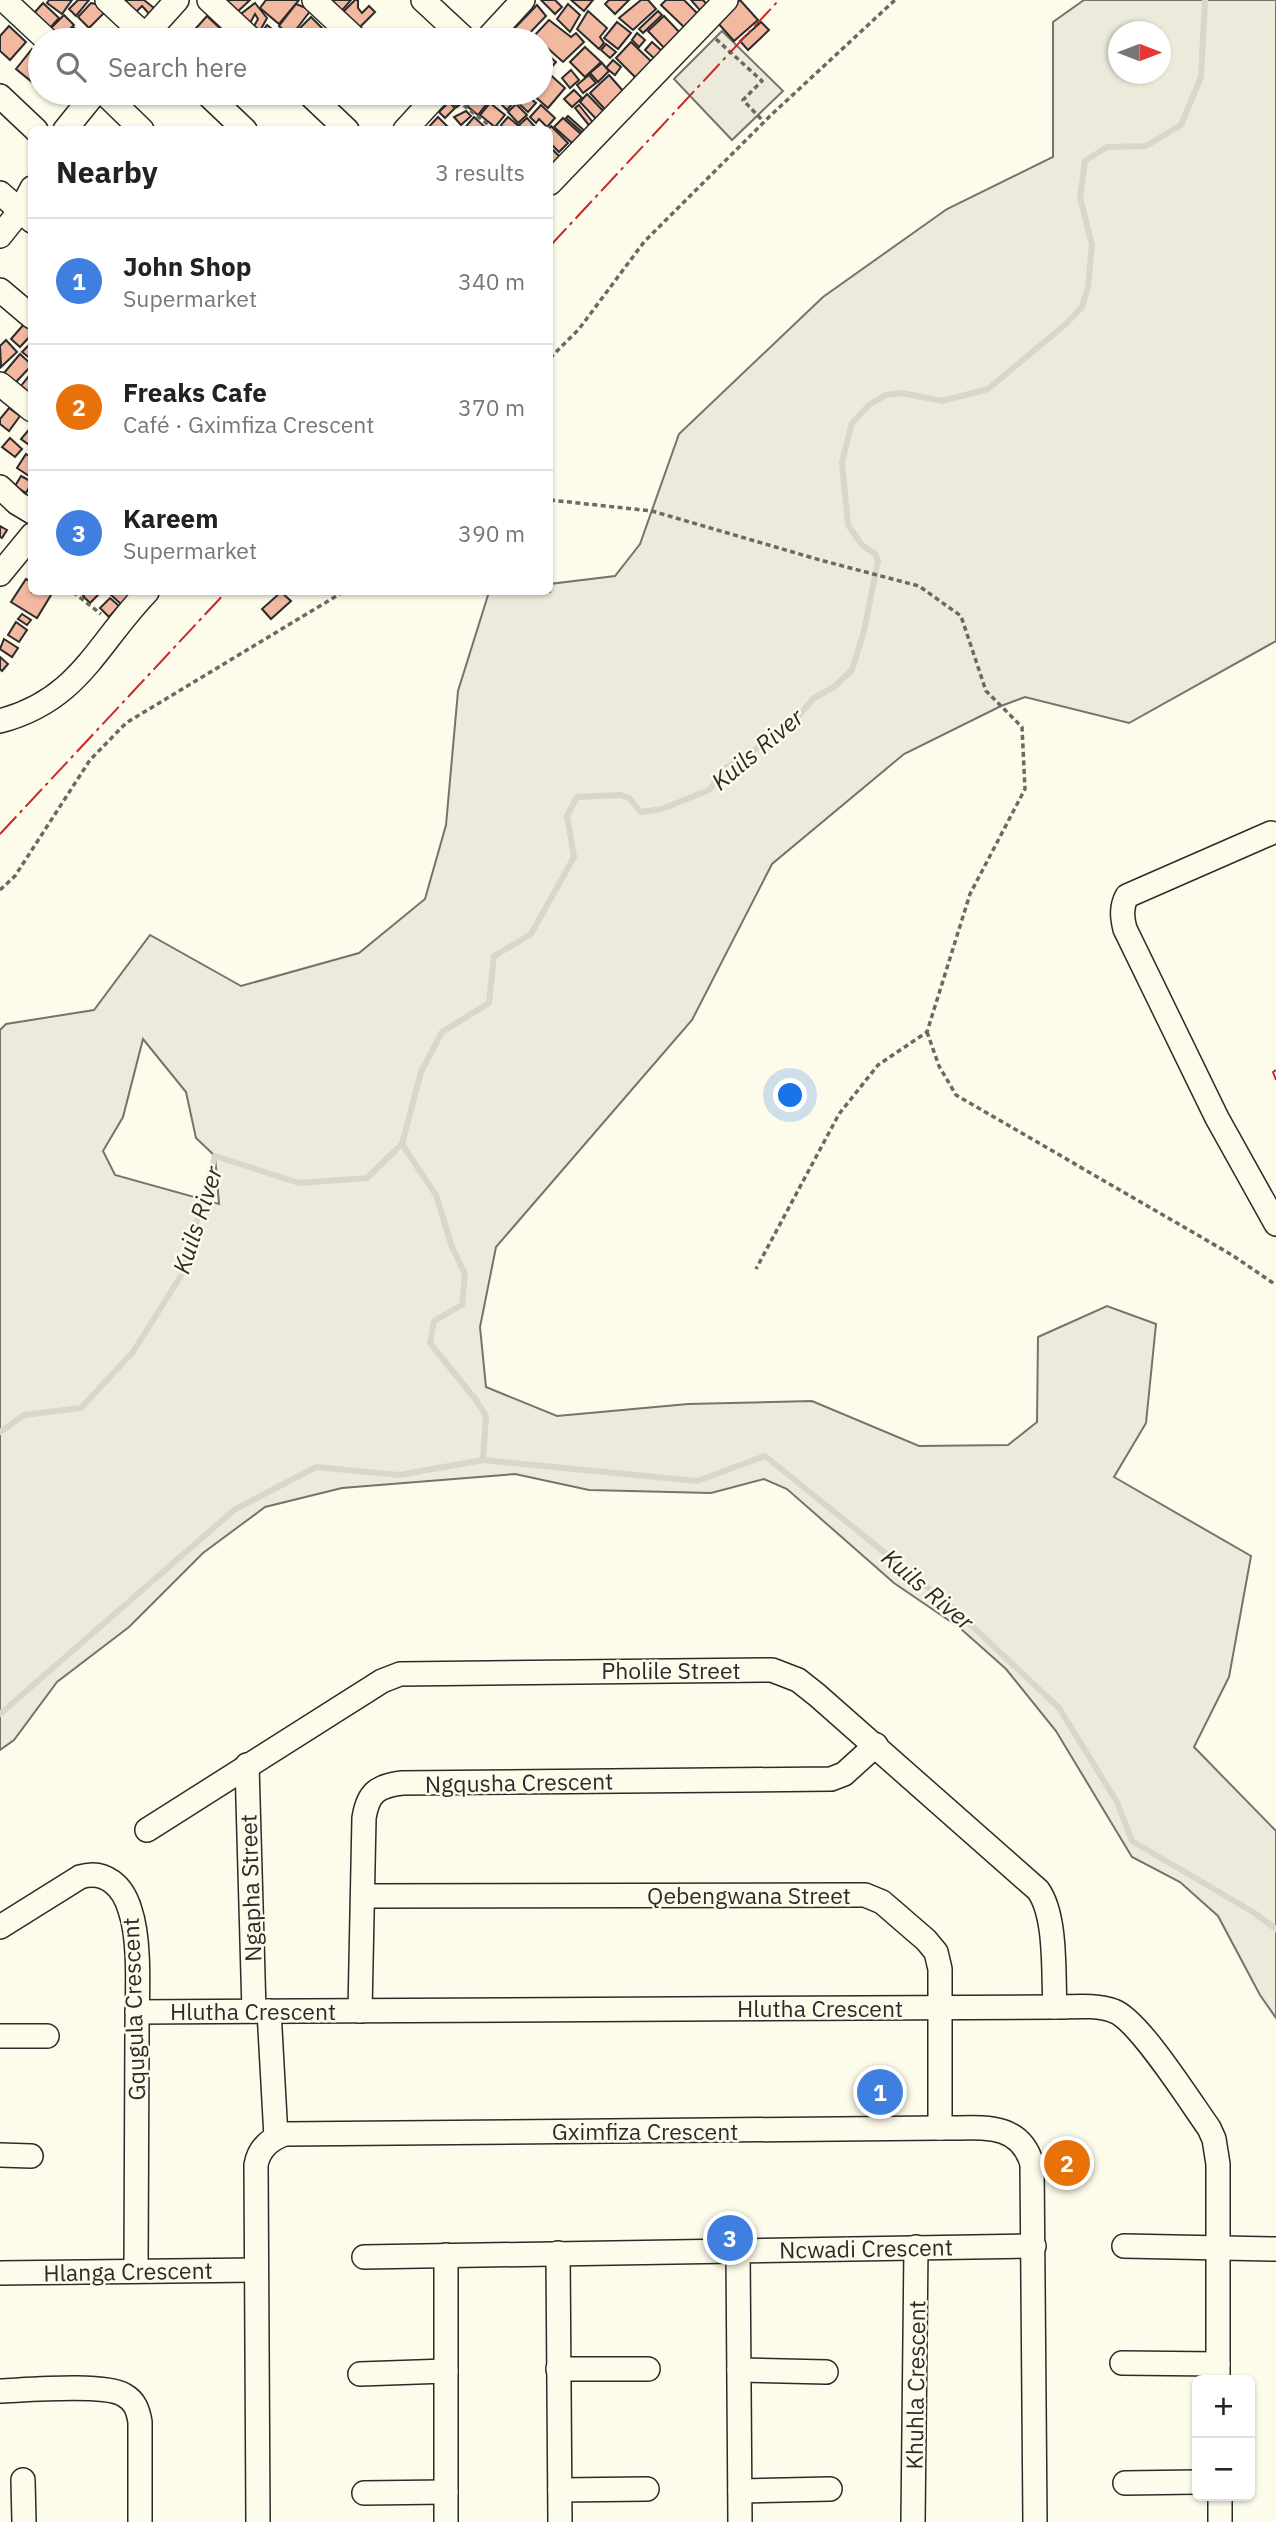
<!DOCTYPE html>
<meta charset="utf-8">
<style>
:root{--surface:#fff;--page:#f2f2f2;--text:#222;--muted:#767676;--line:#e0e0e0;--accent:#c62828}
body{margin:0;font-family:"IBM Plex Sans",sans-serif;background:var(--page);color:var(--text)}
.controls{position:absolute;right:21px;bottom:21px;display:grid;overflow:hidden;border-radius:10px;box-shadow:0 2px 5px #0004}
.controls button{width:63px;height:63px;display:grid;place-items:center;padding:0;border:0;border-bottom:2px solid var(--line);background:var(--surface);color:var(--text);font:35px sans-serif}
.compass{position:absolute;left:1108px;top:21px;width:63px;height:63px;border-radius:50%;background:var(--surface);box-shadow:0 2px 5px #0004;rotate:90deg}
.you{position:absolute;left:791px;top:1096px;width:24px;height:24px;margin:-18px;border:5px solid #fff;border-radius:50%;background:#1a73e8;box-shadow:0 0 0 10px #1a73e833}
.badge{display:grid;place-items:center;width:46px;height:46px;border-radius:50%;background:var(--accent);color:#fff;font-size:23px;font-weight:700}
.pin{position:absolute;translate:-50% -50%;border:4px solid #fff;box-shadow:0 2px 7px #0006}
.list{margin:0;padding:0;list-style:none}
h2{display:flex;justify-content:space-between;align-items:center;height:91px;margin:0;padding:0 28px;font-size:30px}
h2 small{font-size:23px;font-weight:400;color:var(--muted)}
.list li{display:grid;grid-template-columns:46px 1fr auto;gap:21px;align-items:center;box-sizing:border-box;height:126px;padding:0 28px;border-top:2px solid var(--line)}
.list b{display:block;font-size:26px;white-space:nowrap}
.list p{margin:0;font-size:23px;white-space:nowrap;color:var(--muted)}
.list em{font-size:23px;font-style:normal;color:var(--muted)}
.icon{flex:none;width:38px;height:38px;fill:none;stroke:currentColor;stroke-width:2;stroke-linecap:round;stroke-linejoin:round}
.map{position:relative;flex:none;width:1276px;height:2522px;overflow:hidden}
.search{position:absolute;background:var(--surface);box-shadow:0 2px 5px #0004;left:28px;top:28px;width:525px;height:77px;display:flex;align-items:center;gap:18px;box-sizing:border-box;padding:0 24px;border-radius:38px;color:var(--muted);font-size:26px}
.panel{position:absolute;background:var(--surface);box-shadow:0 2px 5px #0004;left:28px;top:126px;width:525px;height:469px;border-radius:10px}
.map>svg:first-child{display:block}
.green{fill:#ecebdb;stroke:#74746e;stroke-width:2;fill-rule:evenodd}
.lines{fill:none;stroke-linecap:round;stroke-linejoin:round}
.stream{stroke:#d8d7c9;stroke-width:6}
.building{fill:#f2b8a0;stroke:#2b2b2b;stroke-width:2}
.minor-casing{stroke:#2b2b2b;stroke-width:26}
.path{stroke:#6a6964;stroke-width:3.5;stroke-dasharray:5 3.5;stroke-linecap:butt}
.minor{stroke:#fdfbea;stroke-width:23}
.power{stroke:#c62828;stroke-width:2;stroke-dasharray:24 5 3.5 5;stroke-linecap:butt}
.labels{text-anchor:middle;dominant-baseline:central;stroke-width:5;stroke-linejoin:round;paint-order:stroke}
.street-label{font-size:23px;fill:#2b2b2b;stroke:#fdfbea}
.water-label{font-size:24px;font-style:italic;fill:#2b2b2b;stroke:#fdfbea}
</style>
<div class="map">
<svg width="1276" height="2522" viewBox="0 0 1276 2522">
<rect width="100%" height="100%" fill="#fdfbea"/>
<!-- green -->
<g class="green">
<path d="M1084,0H1276V641L1129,723L1025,697L1001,706L904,754L772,864L692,1020L496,1247L480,1327L486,1387L557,1416L688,1404L812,1401L919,1446L1008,1445L1037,1422L1038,1337L1107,1306L1156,1324L1146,1423L1114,1477L1251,1556L1229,1677L1194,1747L1276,1831V2018L1260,1995L1218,1916L1180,1882L1132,1857L1056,1731L1006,1669L960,1628L894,1583L787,1489L764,1479L711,1493L589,1490L515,1474L342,1488L265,1507L203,1553L129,1627L57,1682L14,1740L0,1750V1030L6,1024L94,1010L150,935L241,986L359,953L425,899L446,825L458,691L489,592H550V584L615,576L640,544L679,434L823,297L947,209L1053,157V22ZM1118,32H1160V74H1118ZM143,1039L186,1092L196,1138L215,1156L219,1204L115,1175L103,1151L123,1117Z"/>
<polygon points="722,31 783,91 732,140 674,79"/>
</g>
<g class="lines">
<!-- stream -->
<g class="stream">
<polyline points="402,1144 436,1195 452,1247 465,1274 462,1305 434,1321 430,1343 476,1400 486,1416 483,1460"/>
<polyline points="0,1432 24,1415 81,1408 133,1352 182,1274 215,1156 299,1183 367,1178 402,1144 421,1072 442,1032 489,1003 494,956 531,934 574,857 567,816 577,797 621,795 629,798 641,812 662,809 709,790 726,768 787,729 814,698 834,687 852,670 864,631 878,561 875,554 862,545 848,525 842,462 852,423 869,405 886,395 902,393 942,401 988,389 1066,324 1082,307 1088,287 1092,245 1080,197 1085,161 1107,147 1146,146 1181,125 1201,77 1205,0"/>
<polyline points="0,1714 234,1510 316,1467 399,1475 483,1460 697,1481 765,1456 951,1606 1059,1708 1117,1802 1132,1841 1253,1912 1276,1929"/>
</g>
</g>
<!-- building -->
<g class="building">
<polygon points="49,0 72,0 62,14 47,3"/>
<polygon points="78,0 89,0 76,16 69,9"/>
<polygon points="123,0 144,0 159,12 153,18 142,6 134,14"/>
<polygon points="221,0 250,0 234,15"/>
<polygon points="266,0 299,0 279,24 260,8"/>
<polygon points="326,0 351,0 338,15"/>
<polygon points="355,0 358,0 358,8 362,13 369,6 375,12 356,31 340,15"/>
<polygon points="541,0 555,0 562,7 555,14"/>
<polygon points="571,0 593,0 584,11"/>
<polygon points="609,0 629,0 615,14 605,4"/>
<polygon points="641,0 648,0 656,9 633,30 619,18"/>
<polygon points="666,0 684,0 698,14 685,28 661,5"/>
<polygon points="691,0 703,0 711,9 705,16"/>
<polygon points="740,0 758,20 734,41 717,22"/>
<polygon points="43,3 59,18 49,29 35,16 35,12"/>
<polygon points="91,3 100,5 105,12 89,28 78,17"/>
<polygon points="255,3 267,18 255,40 250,33 258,19 255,14 247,29 237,17"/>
<polygon points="296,4 311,10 291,36 279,26"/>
<polygon points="568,4 580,15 570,32 557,19"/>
<polygon points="537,5 546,16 523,40 513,40 508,35"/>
<polygon points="588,11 607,28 600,37 604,43 599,49 577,29"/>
<polygon points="658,11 662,15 643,33 639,29"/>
<polygon points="64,15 74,25 60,39 50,29"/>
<polygon points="207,16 225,33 218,40 193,40 189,36"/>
<polygon points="664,16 683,36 668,52 648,31"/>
<polygon points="311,17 324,30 314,40 298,40 293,35"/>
<polygon points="549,20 571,37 576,33 584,42 563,62 534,36"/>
<polygon points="617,22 631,33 618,49 604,38"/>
<polygon points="761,22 769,30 748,50 740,41"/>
<polygon points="267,25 277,33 272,40 262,40 258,38"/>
<polygon points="9,26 26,42 10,60 0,51 0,36"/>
<polygon points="73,27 87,38 85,40 63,40"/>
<polygon points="113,29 122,38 130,29 134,40 112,40 108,37"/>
<polygon points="186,33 193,40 179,40"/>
<polygon points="282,33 289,40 274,40"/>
<polygon points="637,33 645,40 639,47 632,40"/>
<polygon points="631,42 656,66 640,82 616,58"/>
<polygon points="652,42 663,52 656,60 645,50"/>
<polygon points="606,44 616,52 610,58 601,50"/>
<polygon points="585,47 601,62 585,77 570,62"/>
<polygon points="32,49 40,56 40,72 32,82 16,69"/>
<polygon points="541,49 556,62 550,69 541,61"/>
<polygon points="613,60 621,67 615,75 606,68"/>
<polygon points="602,63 609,71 598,82 590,73"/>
<polygon points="544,69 565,88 548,108 531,93 541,93 541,73"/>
<polygon points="571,70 579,80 570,88 562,78"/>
<polygon points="589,75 596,83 583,93 577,85"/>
<polygon points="609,75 631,100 612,117 590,93"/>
<polygon points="574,90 582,98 572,107 564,99"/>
<polygon points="255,93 270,93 271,95 263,102"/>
<polygon points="317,93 340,93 330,104"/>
<polygon points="455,93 464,101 457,107 449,98"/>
<polygon points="478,93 488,102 478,115 467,106"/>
<polygon points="482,93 498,93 490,100"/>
<polygon points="503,93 513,103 507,110 497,100"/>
<polygon points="523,93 536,103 528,112 516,101"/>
<polygon points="587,94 608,116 600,123 580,102"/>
<polygon points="449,102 455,108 445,118 439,112"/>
<polygon points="490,103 505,115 495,127 480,115"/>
<polygon points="516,104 527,115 518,123 508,112"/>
<polygon points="541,105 555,118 547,127 539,119 536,123 530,117"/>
<polygon points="579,105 595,125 592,129 575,108"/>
<polygon points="466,111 471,116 461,125 454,117"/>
<polygon points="568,116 587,133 584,134 566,118"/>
<polygon points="438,117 448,127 445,130 426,130"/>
<polygon points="474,117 488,130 463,130"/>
<polygon points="508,117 521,128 520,130 505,130 501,125"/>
<polygon points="527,118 536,128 535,130 523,130 519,125"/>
<polygon points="563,118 583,136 572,143 554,127"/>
<polygon points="551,126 568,143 559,152 550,143 548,130"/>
<polygon points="550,147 560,157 550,167"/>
<polygon points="25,323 32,329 32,334 20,347 11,339"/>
<polygon points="6,340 17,352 1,367 0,346"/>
<polygon points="32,342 32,359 31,359 22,352"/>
<polygon points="20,354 32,365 15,383 4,373"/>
<polygon points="32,372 32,391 30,393 21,386"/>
<polygon points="9,408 20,416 9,431 0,424 0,419"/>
<polygon points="32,426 32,447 21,439"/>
<polygon points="10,438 22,449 15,457 2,447"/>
<polygon points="26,454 32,458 32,478 17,468"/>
<polygon points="21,476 32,482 26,493 15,486"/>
<polygon points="0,526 7,530 2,538 0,537"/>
<polygon points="26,579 32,583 32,592 46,592 51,595 37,618 11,602"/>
<polygon points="87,592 101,592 90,603 83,596"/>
<polygon points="112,592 125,592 129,596 122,605 110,594"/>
<polygon points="281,592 291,601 271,619 262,609"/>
<polygon points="110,598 119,606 109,617 100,608"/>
<polygon points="22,614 31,620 27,625 18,619"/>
<polygon points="16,622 27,630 19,642 8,635"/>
<polygon points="4,639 18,648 12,657 0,649"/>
<polygon points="0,657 8,664 2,671 0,669"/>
</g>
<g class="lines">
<defs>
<g id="minor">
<polyline points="4,0 47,40"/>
<polyline points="107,0 150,40"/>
<polyline points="209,0 252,40"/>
<polyline points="314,0 357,40"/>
<polyline points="423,0 466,40"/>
<polyline points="141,40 177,0"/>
<polyline points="486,40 523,0"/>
<polyline points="104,93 142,130"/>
<polyline points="206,93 245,130"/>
<polyline points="308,93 347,130"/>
<polyline points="0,96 36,130"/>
<polyline points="65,130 95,93"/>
<polyline points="405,130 439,93"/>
<polyline points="550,183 726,0"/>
<polyline points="0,193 32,221"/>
<polyline points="0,236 20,211 32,188"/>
<polyline points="0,290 32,317"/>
<polyline points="0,384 32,410"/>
<polyline points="0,487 17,503 32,512"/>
<polyline points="0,574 32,535"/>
<path d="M0,721C79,700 96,645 147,592"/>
<path d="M1271,833L1127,896C1121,907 1122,917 1125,929L1217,1118L1276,1224"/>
<polyline points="247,1765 254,2011"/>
<path d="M147,1830L382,1681L400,1674L772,1670L798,1680L817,1695L1038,1890C1057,1916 1053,1975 1055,2007"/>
<polyline points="363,1896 854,1895 865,1895 882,1902 926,1940 936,1952 940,1969 940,2128"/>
<path d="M0,1927L80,1877C105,1869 123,1886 130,1910C141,1942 137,1997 137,2032C137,2111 136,2191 136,2271"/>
<polyline points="269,2011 276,2137"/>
<path d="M360,2011L364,1818C368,1793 377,1786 402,1783L831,1779L844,1774L876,1745"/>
<path d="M137,2012L1055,2007C1074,2007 1096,2004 1114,2011C1139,2020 1191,2103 1209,2128L1214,2139L1218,2164V2380"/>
<polyline points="0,2036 47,2036"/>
<polyline points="0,2155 31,2156"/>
<polyline points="1124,2246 1276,2249"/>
<polyline points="738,2250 740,2522"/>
<polyline points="558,2253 560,2522"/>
<polyline points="446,2255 446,2522"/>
<polyline points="364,2257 1034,2246"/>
<polyline points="0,2273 256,2270"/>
<polyline points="1122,2363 1218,2364"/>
<polyline points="558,2369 648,2369"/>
<polyline points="739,2370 826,2372"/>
<polyline points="360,2374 446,2371"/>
<path d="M0,2391C26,2390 105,2383 124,2395C135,2401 138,2410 140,2422V2522"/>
<polyline points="23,2480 24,2522"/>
<polyline points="1125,2483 1197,2482"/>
<polyline points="560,2490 647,2489"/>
<polyline points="740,2491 830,2489"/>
<polyline points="364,2493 446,2492"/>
<polyline points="1220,2496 1220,2522"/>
<path d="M258,2522L256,2165C259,2148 270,2139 285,2134L940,2128C977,2129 1019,2119 1032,2164L1035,2522"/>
<polyline points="913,2522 916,2247"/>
</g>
</defs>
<!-- minor casing -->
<use href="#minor" class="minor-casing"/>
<!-- path -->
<g class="path">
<polyline points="716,39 762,81 743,100 763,121"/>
<polyline points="462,93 467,98 462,104 494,129 498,127 501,130"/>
<polyline points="550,358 579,329 644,242 770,116 895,0"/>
<polyline points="550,500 652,511 820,560 919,586 961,616 986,691 1022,727 1025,789 970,894 927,1032 878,1065 839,1114 756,1269"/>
<polyline points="73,592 101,614"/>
<polyline points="0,890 15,876 90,760 126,723 343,592"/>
<polyline points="927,1032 939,1066 956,1095 1232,1255 1276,1285"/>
</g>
<!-- minor -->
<use href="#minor" class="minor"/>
<!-- power -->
<g class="power">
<polyline points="550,246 779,0"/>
<polyline points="0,834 226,592"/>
<polyline points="1276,1070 1273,1072 1276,1080"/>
</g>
</g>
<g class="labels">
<!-- street labels -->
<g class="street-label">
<text x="671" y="1670">Pholile Street</text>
<text transform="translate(519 1782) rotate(-1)">Ngqusha Crescent</text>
<text transform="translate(250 1888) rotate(-92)">Ngapha Street</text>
<text x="749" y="1895">Qebengwana Street</text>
<text x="820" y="2008">Hlutha Crescent</text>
<text transform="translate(133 2009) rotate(-92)">Gqugula Crescent</text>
<text x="253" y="2011">Hlutha Crescent</text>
<text x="645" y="2131">Gximfiza Crescent</text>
<text transform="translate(866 2248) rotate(-1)">Ncwadi Crescent</text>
<text transform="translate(128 2271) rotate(-1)">Hlanga Crescent</text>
<text transform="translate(915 2385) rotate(-89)">Khuhla Crescent</text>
</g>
<!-- water labels -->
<g class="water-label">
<text transform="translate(757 749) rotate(-40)">Kuils River</text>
<text transform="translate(197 1220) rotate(-72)">Kuils River</text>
<text transform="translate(928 1589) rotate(40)">Kuils River</text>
</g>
</g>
</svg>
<div class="controls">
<button>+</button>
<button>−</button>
</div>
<svg class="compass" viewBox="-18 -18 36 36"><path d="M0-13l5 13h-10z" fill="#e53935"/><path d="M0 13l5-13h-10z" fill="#767676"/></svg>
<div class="you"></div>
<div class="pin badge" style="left:880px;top:2092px;background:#3f7fe0">1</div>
<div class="pin badge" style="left:1067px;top:2163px;background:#e8710a">2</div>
<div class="pin badge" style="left:730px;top:2238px;background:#3f7fe0">3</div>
<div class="search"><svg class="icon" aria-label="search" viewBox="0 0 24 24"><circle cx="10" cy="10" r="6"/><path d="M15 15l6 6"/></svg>Search here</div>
<section class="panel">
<h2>Nearby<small>3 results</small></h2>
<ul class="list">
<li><span class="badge" style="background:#3f7fe0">1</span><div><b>John Shop</b><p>Supermarket</p></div><em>340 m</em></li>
<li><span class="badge" style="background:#e8710a">2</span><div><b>Freaks Cafe</b><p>Café · Gximfiza Crescent</p></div><em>370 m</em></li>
<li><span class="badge" style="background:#3f7fe0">3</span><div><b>Kareem</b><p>Supermarket</p></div><em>390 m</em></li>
</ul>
</section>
</div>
